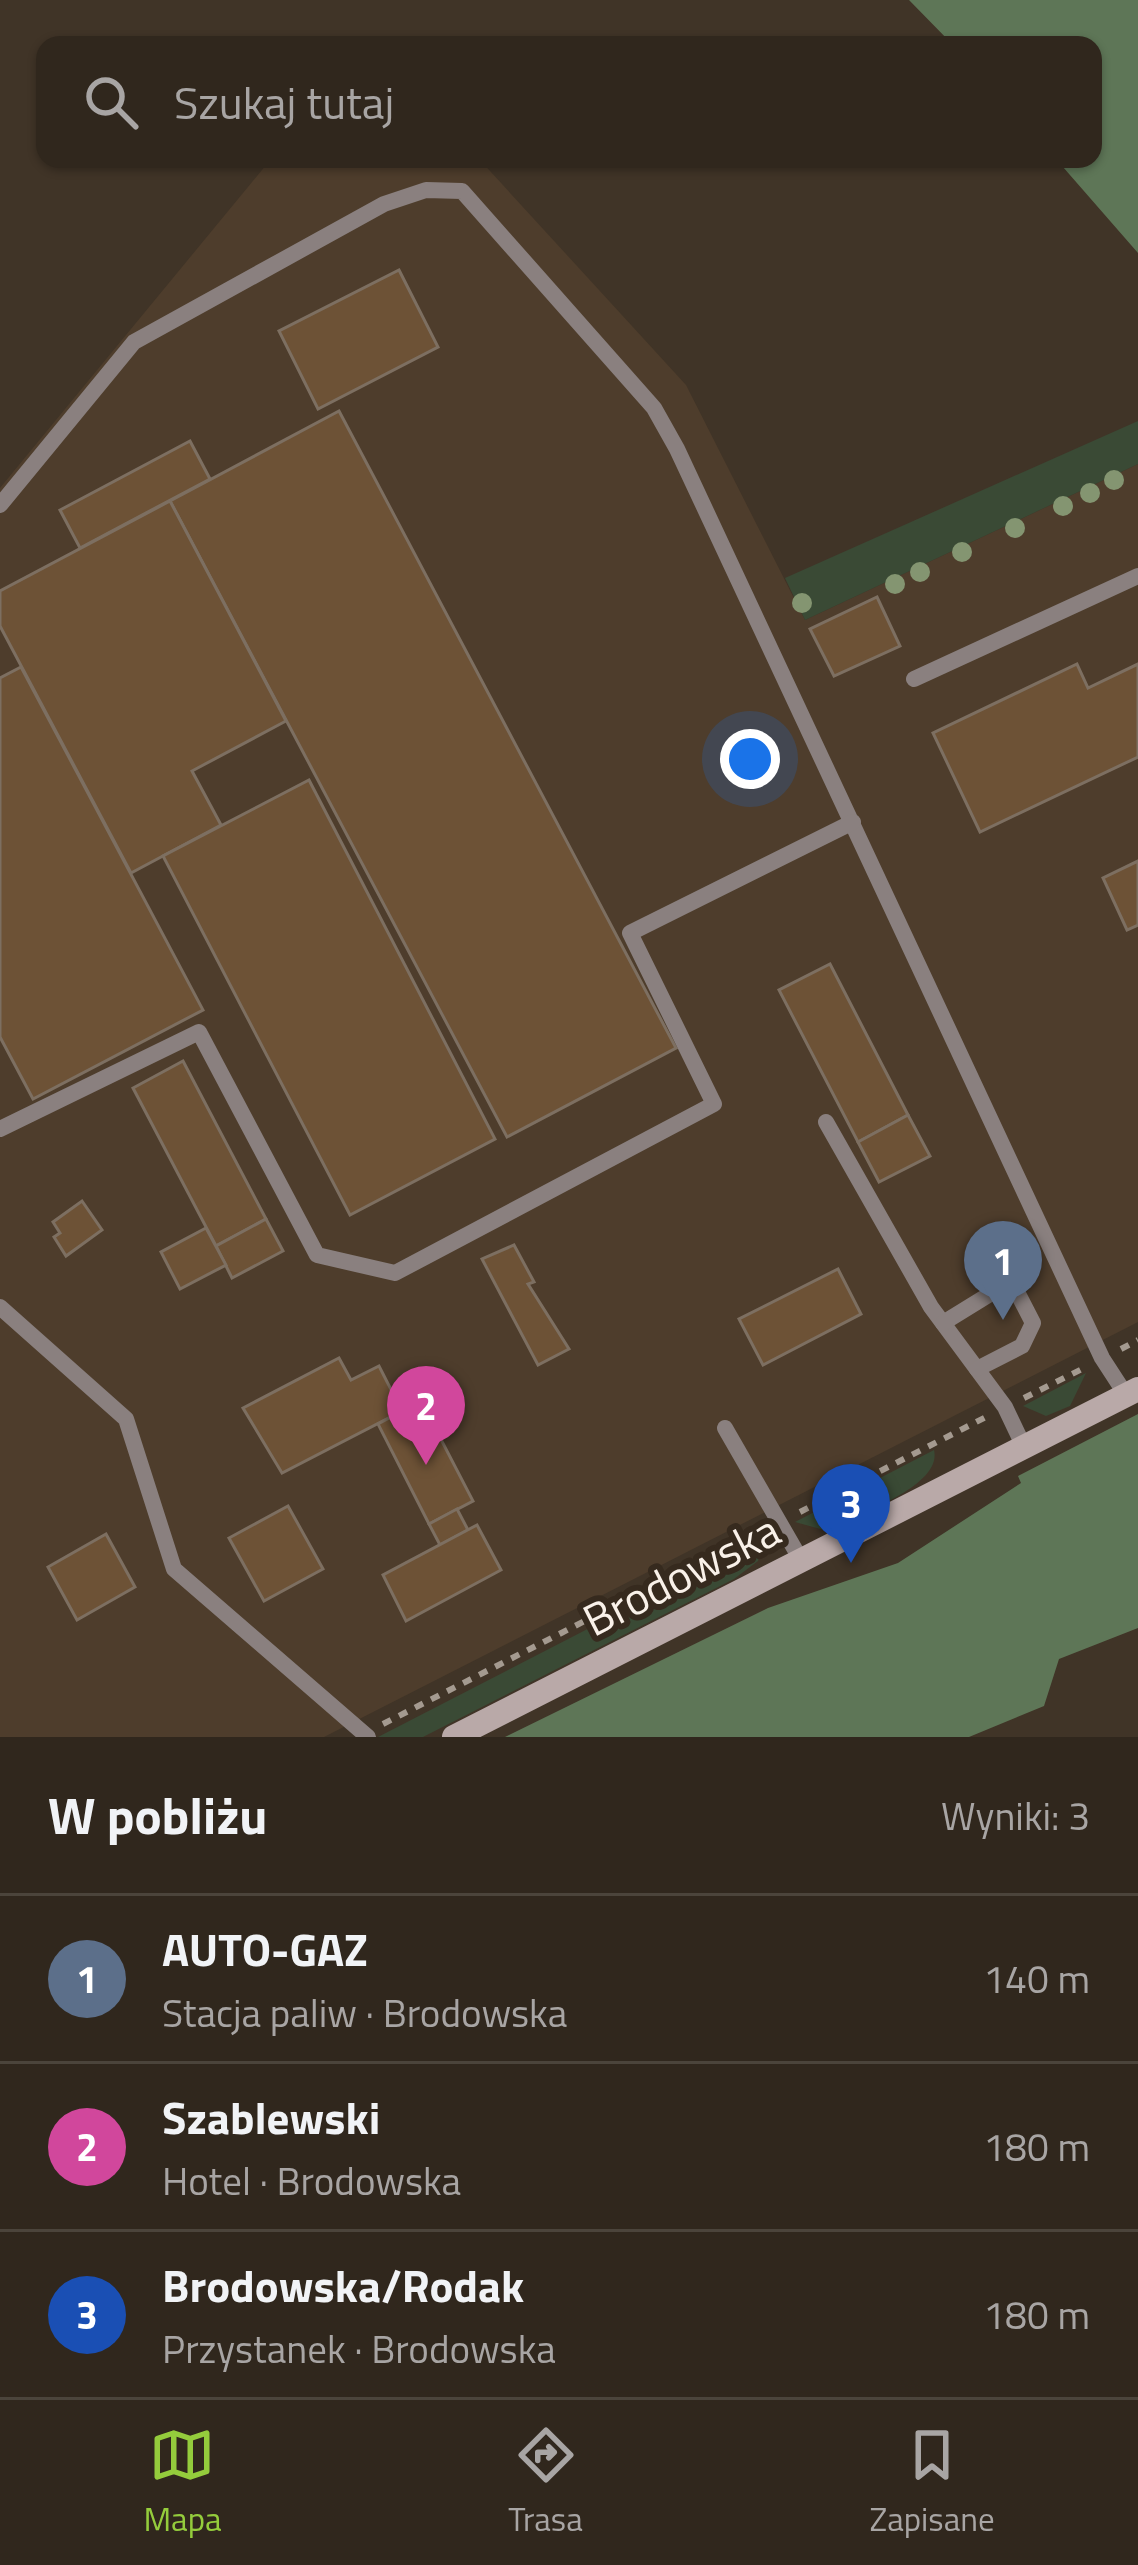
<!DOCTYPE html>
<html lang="pl">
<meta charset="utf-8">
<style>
:root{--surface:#30271d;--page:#3c332a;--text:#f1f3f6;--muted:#a8a5a4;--line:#4b443b;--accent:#94cc3c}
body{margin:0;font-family:"Titillium Web",sans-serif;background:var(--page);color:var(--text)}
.you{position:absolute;left:750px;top:759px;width:42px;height:42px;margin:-30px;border:9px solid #fff;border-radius:50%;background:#1a73e8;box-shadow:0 0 0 18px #1a73e833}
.badge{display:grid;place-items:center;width:78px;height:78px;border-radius:50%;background:var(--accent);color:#fff;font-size:39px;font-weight:700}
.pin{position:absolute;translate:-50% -99px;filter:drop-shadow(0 3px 6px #0008)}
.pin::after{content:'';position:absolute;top:63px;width:42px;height:36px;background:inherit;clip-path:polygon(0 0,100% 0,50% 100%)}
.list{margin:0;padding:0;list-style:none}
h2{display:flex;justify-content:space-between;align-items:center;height:156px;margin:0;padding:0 48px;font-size:51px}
h2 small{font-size:39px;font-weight:400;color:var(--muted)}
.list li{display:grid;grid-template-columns:78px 1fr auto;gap:36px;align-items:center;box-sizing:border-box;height:168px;padding:0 48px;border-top:3px solid var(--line)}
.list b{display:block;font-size:45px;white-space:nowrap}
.list p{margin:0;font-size:39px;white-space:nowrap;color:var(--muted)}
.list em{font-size:39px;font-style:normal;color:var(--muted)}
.icon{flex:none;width:66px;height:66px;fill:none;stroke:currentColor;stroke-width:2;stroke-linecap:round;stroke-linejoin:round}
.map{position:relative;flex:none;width:1138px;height:1737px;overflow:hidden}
.search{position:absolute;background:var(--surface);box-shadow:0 3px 9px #0004;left:36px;right:36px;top:36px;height:132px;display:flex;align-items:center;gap:30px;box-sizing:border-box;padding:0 42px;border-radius:24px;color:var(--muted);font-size:45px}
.sheet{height:660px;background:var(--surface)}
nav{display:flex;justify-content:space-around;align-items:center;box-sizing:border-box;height:168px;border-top:3px solid var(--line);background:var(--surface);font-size:33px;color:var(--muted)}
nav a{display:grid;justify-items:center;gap:6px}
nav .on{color:var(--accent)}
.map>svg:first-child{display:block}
.built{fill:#4e3d2c}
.green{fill:#3a4a35}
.forest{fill:#5e7657}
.building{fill:#6d5236;stroke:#7d6f61;stroke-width:3}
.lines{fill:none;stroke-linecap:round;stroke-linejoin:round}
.path{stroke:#a49a90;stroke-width:6;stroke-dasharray:9 9;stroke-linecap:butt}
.lane{stroke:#8a807f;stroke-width:16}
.secondary{stroke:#b9a9a8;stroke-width:24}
.tree{fill:#849571}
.labels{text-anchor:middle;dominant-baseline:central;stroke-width:12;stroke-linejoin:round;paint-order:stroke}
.street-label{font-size:45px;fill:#f9f1e9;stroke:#362a1e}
</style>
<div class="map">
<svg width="1138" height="1737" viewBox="0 0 1138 1737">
<rect width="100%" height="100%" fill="#403427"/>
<!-- built -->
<polygon class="built" points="271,159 479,159 686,385 805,620 1138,464 1138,1322 324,1737 0,1737 0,488"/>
<!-- green -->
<g class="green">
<polygon points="1138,421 1138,464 805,620 785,578"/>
<polygon points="1086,1373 1070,1406 1046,1416 1023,1406"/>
<path d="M934,1450C943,1487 853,1516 824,1530L795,1522Z"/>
<polygon points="764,1538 758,1561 734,1579 423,1737 378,1737"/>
</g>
<!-- forest -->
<g class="forest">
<polygon points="909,0 1138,0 1138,253 1056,159 1093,159 1093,45 953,45"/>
<polygon points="1138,1414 1138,1628 1059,1659 1044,1706 969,1737 505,1737 768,1608 898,1563 1021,1483 1018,1476"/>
</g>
<!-- building -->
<g class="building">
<polygon points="399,270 438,347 318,409 279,331"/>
<polygon points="339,411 676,1048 507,1137 170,501"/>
<polygon points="190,441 210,479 80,548 60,510"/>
<polygon points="170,501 286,721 192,771 221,825 131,873 0,626 0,591"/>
<polygon points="877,597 900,646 834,676 810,629"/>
<polygon points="1077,664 1088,688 1138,664 1138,757 980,832 933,733"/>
<polygon points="21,667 203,1010 33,1099 0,1037 0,678"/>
<polygon points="309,780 495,1139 350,1215 163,856"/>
<polygon points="1138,861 1138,925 1127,930 1103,878"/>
<polygon points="830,964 908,1115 858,1142 779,990"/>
<polygon points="183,1061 266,1219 216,1246 133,1088"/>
<polygon points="908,1115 930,1156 879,1182 858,1142"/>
<polygon points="82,1201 102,1230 66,1256 54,1237 60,1233 53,1222"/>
<polygon points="266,1219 283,1251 232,1278 216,1246"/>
<polygon points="206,1228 226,1265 180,1289 161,1252"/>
<polygon points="514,1245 534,1282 528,1284 569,1349 538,1365 482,1259"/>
<polygon points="838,1269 861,1314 763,1365 739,1319"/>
<polygon points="339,1358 351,1380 379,1366 402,1411 282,1473 243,1408"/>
<polygon points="421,1401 473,1501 429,1524 378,1424"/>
<polygon points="288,1506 323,1569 264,1601 229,1538"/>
<polygon points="457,1509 468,1530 440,1545 429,1524"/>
<polygon points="477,1525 501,1570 406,1621 383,1575"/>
<polygon points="106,1534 135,1587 77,1620 48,1567"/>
</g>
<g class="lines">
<!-- path -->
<g class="path">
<polyline points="1121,1349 1138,1340"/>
<polyline points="1024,1398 1082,1369"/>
<polyline points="800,1512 986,1417"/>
<polyline points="383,1724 761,1531"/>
</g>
<!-- lane -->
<g class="lane">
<polyline points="0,505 134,342 384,204 426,190 462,191 654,408 677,449 1102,1358 1126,1395"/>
<polyline points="914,679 1138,576"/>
<polyline points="826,1122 931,1307 1005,1407 1024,1447"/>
<polyline points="0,1129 199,1032 317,1255 395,1273 714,1104 630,933 853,822"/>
<polyline points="0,1307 126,1419 174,1569 368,1737"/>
<polyline points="943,1323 1003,1286 1017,1292 1033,1323 1022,1346 977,1369"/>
<polyline points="725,1428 801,1560"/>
</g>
<!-- secondary -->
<polyline class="secondary" points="454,1737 1138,1389"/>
</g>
<!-- trees -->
<g class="tree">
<circle cx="1114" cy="480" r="10"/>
<circle cx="1090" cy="493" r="10"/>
<circle cx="1063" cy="506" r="10"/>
<circle cx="1015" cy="528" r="10"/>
<circle cx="962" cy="552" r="10"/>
<circle cx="920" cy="572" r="10"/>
<circle cx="895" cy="584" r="10"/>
<circle cx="802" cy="603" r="10"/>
</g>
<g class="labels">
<!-- street labels -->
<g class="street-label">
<text transform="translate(681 1574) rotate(-27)">Brodowska</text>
</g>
</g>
</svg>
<div class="you"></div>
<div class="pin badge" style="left:1003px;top:1320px;background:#5c6f8a">1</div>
<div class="pin badge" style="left:426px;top:1465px;background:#d1479c">2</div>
<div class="pin badge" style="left:851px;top:1563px;background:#1a4fb4">3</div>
<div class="search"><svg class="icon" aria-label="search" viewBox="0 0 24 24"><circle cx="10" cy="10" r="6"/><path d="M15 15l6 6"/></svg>Szukaj tutaj</div>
</div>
<section class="sheet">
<h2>W pobliżu<small>Wyniki: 3</small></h2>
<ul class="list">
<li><span class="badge" style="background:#5c6f8a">1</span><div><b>AUTO-GAZ</b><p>Stacja paliw · Brodowska</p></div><em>140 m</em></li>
<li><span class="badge" style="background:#d1479c">2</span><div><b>Szablewski</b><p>Hotel · Brodowska</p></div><em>180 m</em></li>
<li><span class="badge" style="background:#1a4fb4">3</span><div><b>Brodowska/Rodak</b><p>Przystanek · Brodowska</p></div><em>180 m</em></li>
</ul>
</section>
<nav>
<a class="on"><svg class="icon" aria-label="map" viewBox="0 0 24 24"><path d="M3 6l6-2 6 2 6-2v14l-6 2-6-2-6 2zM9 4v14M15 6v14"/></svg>Mapa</a>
<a><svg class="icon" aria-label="directions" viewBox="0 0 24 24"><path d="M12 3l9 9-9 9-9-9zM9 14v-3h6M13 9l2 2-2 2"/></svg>Trasa</a>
<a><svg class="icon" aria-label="saved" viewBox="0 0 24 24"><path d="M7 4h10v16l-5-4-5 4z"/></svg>Zapisane</a>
</nav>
